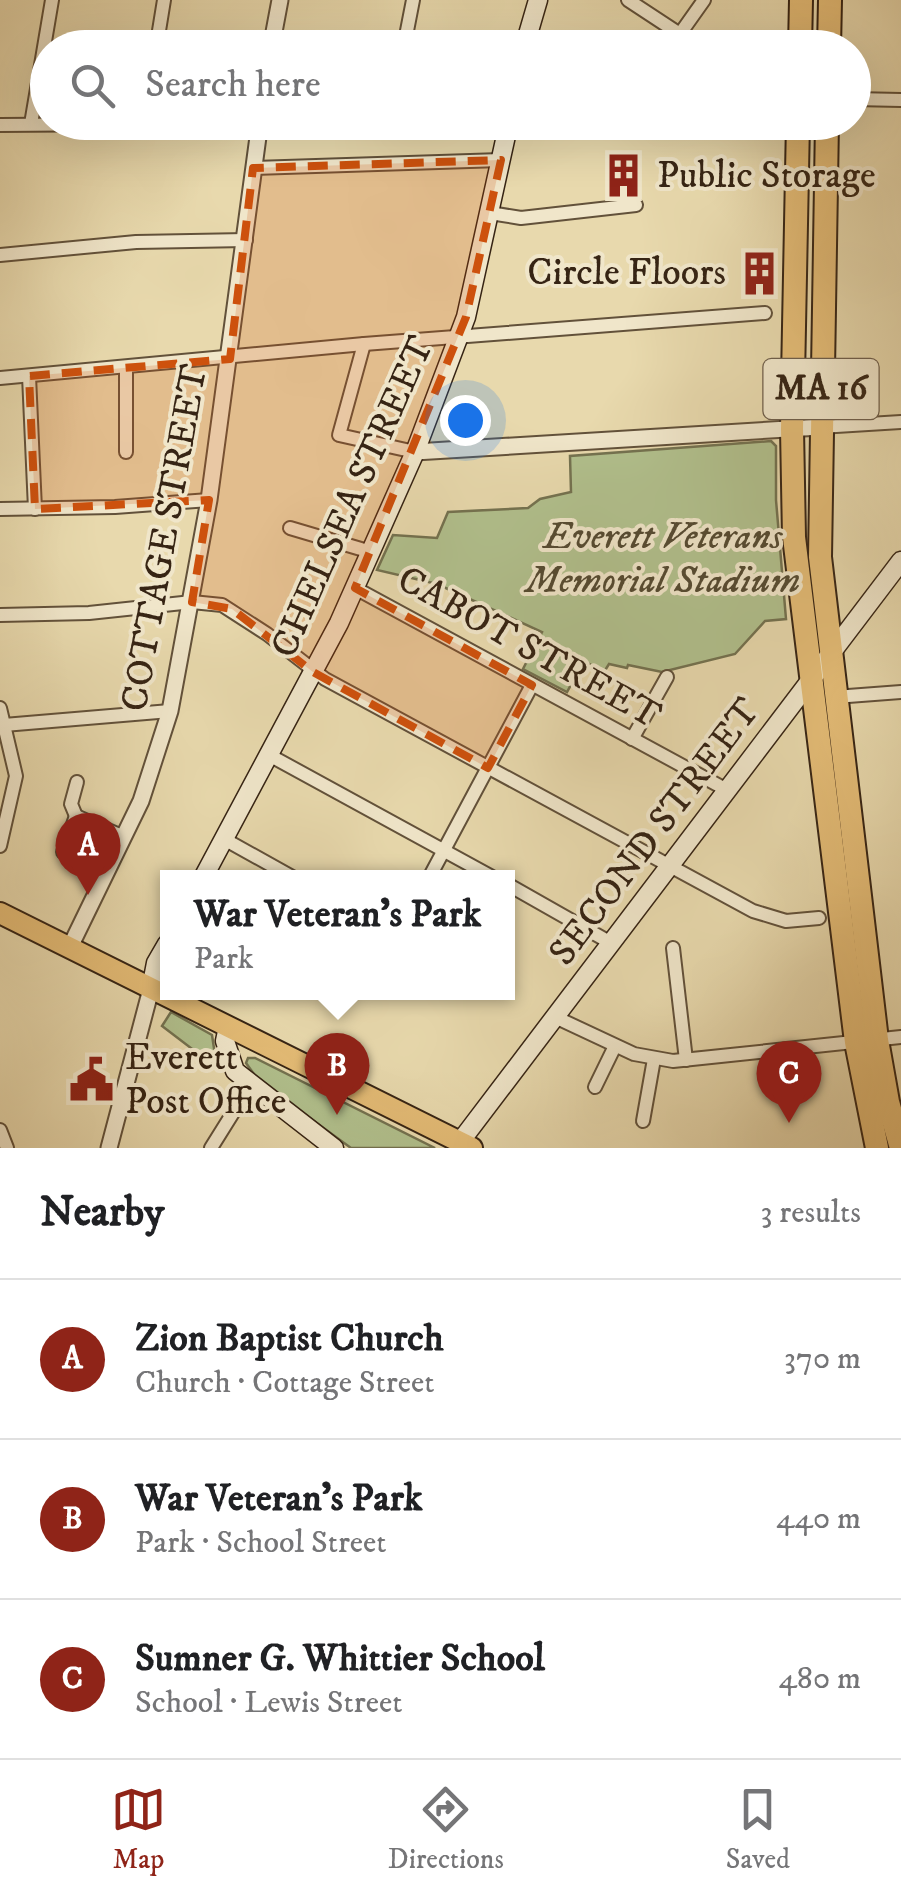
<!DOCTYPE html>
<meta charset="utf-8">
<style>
:root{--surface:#fff;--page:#f2f2f2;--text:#202124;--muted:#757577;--line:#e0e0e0;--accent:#8f2418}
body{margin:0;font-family:"IM FELL DW Pica",serif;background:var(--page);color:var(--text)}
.you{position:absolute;left:465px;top:420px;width:35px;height:35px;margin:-25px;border:8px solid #fff;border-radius:50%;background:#1a73e8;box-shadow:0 0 0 15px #1a73e833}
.badge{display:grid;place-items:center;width:65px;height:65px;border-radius:50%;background:var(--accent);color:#fff;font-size:32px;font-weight:700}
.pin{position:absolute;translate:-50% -82px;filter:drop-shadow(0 2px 5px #0008)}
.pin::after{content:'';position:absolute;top:52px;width:35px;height:30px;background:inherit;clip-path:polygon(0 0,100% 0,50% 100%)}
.popup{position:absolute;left:160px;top:870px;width:355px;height:130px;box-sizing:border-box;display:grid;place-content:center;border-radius:0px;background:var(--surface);filter:drop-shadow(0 2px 8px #0005);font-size:32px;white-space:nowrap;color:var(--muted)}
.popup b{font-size:38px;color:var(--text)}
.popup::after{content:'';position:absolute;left:50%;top:100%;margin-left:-20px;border:20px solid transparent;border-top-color:var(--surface)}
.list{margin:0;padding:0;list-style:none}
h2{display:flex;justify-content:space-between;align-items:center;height:130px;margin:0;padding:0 40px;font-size:42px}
h2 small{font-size:32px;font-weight:400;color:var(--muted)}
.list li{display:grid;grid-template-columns:65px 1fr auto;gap:30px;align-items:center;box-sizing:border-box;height:160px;padding:0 40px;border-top:2px solid var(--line)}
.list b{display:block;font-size:38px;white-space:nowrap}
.list p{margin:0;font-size:32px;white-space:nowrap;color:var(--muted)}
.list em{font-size:32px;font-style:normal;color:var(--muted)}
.icon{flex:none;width:55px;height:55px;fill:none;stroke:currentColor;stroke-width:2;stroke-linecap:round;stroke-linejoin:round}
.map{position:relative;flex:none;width:901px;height:1148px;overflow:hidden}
.search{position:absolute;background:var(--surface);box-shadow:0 10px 40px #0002;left:30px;right:30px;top:30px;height:110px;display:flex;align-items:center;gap:25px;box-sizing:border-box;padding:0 35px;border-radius:55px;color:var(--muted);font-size:38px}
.sheet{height:610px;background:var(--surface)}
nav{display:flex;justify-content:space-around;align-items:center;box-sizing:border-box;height:140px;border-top:2px solid var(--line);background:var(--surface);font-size:28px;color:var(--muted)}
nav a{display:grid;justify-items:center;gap:5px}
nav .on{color:var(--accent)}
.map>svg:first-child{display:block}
.green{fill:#b1c08d;stroke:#747250;stroke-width:2.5}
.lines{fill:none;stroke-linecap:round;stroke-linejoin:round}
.minor-casing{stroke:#62513a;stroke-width:16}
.tertiary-casing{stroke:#62513a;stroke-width:19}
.secondary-casing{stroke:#362414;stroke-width:21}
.primary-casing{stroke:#362414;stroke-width:24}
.trunk-casing{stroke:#362414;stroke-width:26}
.minor{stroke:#f0e6ca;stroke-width:12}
.tertiary{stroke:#f0e6ca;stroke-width:15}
.secondary{stroke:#f0e6ca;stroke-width:18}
.primary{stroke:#e4bc76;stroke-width:20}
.trunk{stroke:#e4bc76;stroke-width:22}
.marked{fill:#cd510d;fill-opacity:0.2;stroke:#cd510d;stroke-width:8;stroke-dasharray:20 12;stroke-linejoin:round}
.labels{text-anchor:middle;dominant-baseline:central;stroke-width:8;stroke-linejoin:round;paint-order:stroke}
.shield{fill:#f0e6ca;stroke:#6e5e4b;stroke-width:2.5}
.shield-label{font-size:35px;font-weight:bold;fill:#362414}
.poi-label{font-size:38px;fill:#362414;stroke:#f0e6ca;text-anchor:start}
.street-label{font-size:38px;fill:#362414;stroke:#f0e6ca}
.park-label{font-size:38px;font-style:italic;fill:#554b32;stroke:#f0e6ca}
</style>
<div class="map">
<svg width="901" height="1148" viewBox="0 0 901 1148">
<rect width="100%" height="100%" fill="#e8d9ad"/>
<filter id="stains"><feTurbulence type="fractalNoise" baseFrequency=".002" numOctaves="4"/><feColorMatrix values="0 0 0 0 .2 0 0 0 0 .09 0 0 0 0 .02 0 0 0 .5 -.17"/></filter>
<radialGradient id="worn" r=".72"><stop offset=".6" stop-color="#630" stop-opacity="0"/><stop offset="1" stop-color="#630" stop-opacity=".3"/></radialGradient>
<!-- green -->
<g class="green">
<polygon points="771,441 776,446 776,500 786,619 765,621 735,654 662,672 628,665 627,668 609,664 604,672 584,661 567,692 523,669 542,632 437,584 377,570 393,535 437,538 448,512 528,508 540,499 571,492 570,456"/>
<polygon points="171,1012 212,1035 217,1068 162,1026"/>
<polygon points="248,1058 255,1058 435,1148 351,1148 259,1081 246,1063"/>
</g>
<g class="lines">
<defs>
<g id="minor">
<polyline points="628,0 701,48"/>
<polyline points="405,41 413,0"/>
<polyline points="157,43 164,0"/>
<polyline points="670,48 704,0"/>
<polyline points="854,99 901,100"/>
<polyline points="31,124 52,0"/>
<polyline points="0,125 260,123"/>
<polyline points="253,168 501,160"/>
<polyline points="490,213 521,218 636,205"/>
<polyline points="0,255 136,242 246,240"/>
<polyline points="364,344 339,435 415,452"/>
<polyline points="126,367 126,452"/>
<polyline points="29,376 35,509"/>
<polyline points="0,378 364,344 765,313"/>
<polyline points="820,427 901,422"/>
<polyline points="0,509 115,507 209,500"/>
<polyline points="290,528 371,552"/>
<polyline points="355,588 727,790"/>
<polyline points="0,615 89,613 192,602 222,605 267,634 325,679 753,911 786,921 819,918"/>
<polyline points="835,697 901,692"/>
<polyline points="0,708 16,776 0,846"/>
<polyline points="4,725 170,711"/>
<polyline points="632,739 667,677"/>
<polyline points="269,755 494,878"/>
<polyline points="76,816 71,804 77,782"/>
<polyline points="224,839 294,878"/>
<polyline points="63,852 76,816 124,837"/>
<polyline points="429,878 532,685"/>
<polyline points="507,884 611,943"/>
<polyline points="673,948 686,1060"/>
<polyline points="555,1017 634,1054 673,1061 901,1037"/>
<polyline points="595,1087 615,1046"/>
<polyline points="643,1121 654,1059"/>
<polyline points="0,1130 7,1148"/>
<polyline points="211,1148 251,1084"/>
</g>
<g id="tertiary">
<polyline points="271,48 280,0"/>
<polyline points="415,452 820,427"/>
<polyline points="70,947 141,801 170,711 209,500 260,122"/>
<polyline points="109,1148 151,989"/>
</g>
<g id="secondary">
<polyline points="524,48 538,0"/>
<polyline points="203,878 339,623 415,452 466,317 509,122"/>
<polyline points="151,989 156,963 167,944"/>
<polyline points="228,1027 225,1041 235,1071 334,1148"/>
<polyline points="460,1142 901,561"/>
</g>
<polyline id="primary" points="0,913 472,1148"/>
<g id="trunk">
<polyline points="800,48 801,0"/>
<polyline points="829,48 830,0"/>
<polyline points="798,122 792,429 794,537 856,1042 877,1148"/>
<polyline points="827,122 820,557 877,1040 888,1102 901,1148"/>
</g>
</defs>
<!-- minor casing -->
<use href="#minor" class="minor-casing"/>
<!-- tertiary casing -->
<use href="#tertiary" class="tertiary-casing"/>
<!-- secondary casing -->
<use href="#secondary" class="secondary-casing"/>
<!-- primary casing -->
<use href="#primary" class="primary-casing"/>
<!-- trunk casing -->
<use href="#trunk" class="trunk-casing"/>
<!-- minor -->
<use href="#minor" class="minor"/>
<!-- tertiary -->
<use href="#tertiary" class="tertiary"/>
<!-- secondary -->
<use href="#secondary" class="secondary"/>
<!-- primary -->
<use href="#primary" class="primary"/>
<!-- trunk -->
<use href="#trunk" class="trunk"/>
</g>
<!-- marked area -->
<path class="marked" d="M501,160L466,317L355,588L532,685L488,768L313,672L232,609L192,602L209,500L35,509L29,376L230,359L253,168Z"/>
<!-- icons -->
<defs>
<symbol id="building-bare" viewBox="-9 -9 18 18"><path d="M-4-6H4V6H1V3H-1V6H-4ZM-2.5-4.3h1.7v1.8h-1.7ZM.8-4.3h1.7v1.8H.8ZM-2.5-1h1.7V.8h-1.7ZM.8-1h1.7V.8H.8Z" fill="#8f2418" stroke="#f0e6ca" stroke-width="2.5" paint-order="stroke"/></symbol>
<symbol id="civic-bare" viewBox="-9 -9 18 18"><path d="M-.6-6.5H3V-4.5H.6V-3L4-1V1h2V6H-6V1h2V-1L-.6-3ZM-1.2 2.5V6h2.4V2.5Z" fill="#8f2418" stroke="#f0e6ca" stroke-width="2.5" paint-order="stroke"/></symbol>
</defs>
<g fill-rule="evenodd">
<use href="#building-bare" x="592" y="144" width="63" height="63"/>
<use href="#building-bare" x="728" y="242" width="63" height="63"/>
<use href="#civic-bare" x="60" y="1048" width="63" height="63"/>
</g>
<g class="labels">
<!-- shield labels -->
<rect class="shield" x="763.5" y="359" width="115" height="60" rx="8"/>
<g class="shield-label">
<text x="821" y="389">MA 16</text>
</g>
<!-- poi labels -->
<g class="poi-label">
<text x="657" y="176">Public Storage</text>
<text x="726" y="273" text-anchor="end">Circle Floors</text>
<text x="125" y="1058">Everett<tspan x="125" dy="44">Post Office</tspan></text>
</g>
<!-- street labels -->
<g class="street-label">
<text transform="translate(353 497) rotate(-66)">CHELSEA STREET</text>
<text transform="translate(165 538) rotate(-80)">COTTAGE STREET</text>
<text transform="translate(529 648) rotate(29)">CABOT STREET</text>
<text transform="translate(655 832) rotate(-53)">SECOND STREET</text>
</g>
<!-- park labels -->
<g class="park-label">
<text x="663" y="537">Everett Veterans<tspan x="663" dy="44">Memorial Stadium</tspan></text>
</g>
</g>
<rect width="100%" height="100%" filter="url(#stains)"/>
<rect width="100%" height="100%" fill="url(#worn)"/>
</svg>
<div class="you"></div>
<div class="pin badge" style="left:88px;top:895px">A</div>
<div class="pin badge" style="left:337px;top:1115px">B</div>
<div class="popup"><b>War Veteran's Park</b>Park</div>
<div class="pin badge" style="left:789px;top:1123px">C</div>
<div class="search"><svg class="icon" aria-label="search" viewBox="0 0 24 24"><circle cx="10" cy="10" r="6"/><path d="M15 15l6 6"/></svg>Search here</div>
</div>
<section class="sheet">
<h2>Nearby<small>3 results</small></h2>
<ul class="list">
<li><span class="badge">A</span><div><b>Zion Baptist Church</b><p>Church · Cottage Street</p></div><em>370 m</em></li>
<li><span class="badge">B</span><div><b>War Veteran's Park</b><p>Park · School Street</p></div><em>440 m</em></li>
<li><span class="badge">C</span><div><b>Sumner G. Whittier School</b><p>School · Lewis Street</p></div><em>480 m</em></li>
</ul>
</section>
<nav>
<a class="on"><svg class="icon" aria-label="map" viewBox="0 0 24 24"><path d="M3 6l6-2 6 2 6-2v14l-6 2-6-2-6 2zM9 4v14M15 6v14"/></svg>Map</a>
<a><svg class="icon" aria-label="directions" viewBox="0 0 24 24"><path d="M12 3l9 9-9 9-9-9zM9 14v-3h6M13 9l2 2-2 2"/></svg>Directions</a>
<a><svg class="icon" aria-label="saved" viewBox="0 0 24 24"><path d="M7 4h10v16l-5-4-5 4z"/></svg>Saved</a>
</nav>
